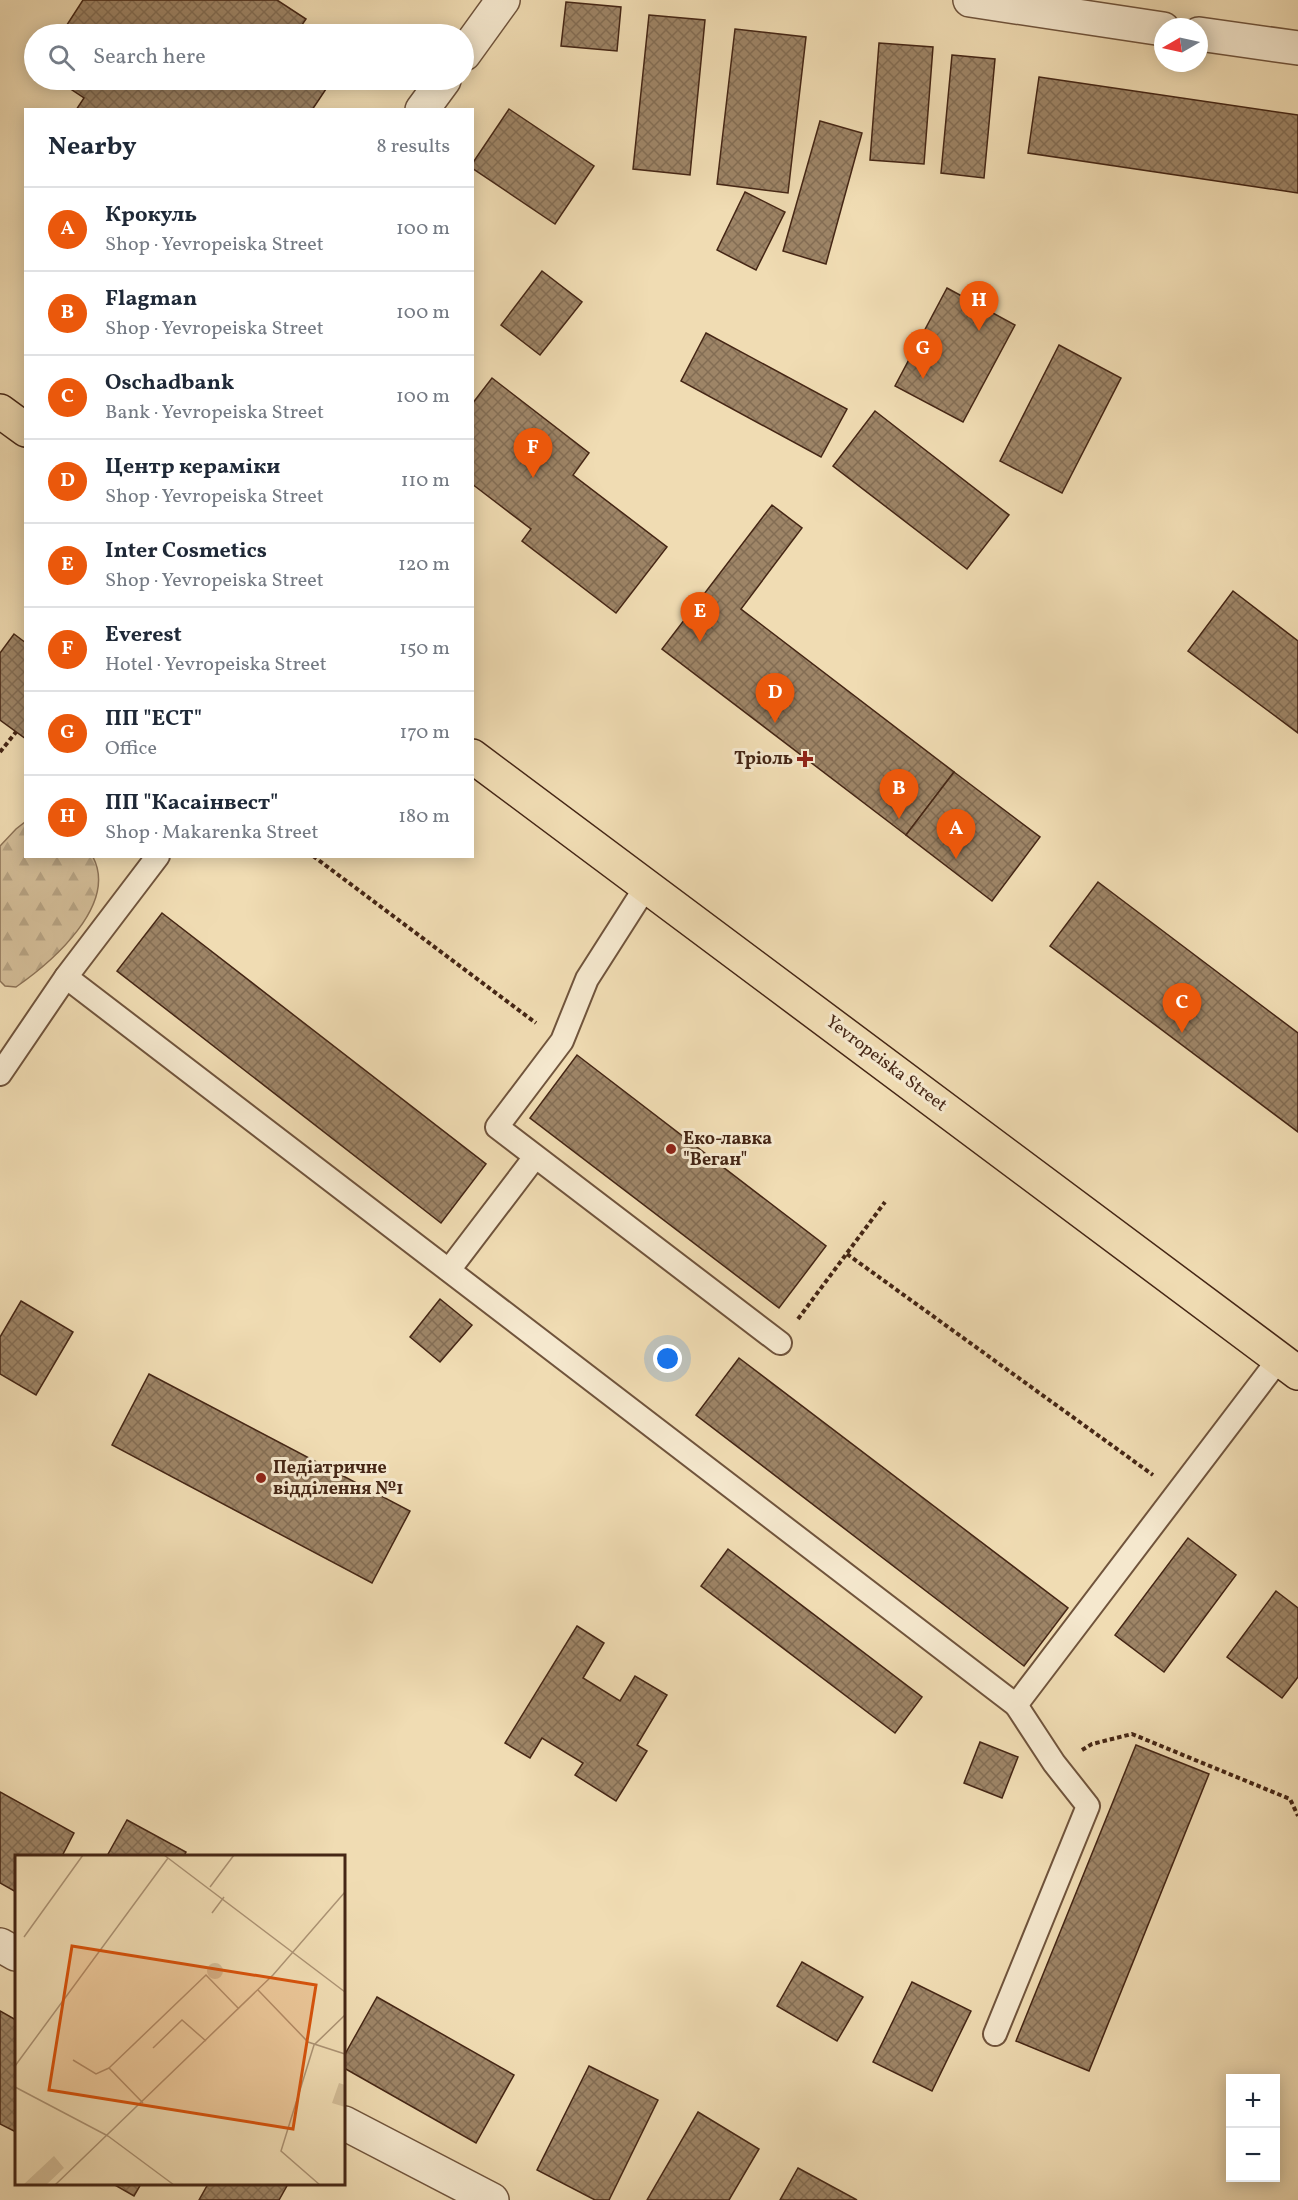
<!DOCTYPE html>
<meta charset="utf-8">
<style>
:root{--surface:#fff;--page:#f2f2f3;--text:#1f2937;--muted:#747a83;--line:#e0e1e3;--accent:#ea580c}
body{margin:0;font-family:Vollkorn,serif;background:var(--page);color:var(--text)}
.controls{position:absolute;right:18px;bottom:18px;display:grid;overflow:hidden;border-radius:0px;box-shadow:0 3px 15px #0003}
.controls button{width:54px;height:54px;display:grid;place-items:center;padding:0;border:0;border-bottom:2px solid var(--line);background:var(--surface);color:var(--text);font:30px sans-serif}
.compass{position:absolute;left:1154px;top:18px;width:54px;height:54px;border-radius:50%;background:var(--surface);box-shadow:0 3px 15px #0003;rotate:261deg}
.you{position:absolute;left:668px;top:1359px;width:21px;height:21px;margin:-15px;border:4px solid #fff;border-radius:50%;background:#1a73e8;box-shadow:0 0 0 9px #1a73e833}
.badge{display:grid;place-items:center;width:39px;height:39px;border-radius:50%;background:var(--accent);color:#fff;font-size:20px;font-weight:700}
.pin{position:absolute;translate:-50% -50px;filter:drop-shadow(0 2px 3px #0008)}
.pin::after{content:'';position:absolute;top:32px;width:21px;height:18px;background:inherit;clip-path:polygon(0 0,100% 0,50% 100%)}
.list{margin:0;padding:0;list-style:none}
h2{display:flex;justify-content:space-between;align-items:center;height:78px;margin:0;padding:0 24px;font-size:26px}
h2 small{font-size:20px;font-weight:400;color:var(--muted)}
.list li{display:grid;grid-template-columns:39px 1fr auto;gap:18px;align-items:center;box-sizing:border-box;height:84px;padding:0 24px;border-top:2px solid var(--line)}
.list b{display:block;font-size:22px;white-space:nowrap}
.list p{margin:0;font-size:20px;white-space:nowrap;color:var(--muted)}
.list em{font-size:20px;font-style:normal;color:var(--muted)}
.icon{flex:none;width:33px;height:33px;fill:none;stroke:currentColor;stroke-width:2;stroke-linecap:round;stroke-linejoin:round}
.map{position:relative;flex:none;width:1298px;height:2200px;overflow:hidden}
.search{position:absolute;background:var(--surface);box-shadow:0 3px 15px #0003;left:24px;top:24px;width:450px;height:66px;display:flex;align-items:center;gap:15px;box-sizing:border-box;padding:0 21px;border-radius:33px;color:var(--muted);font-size:22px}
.panel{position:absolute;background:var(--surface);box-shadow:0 3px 15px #0003;left:24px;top:108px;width:450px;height:750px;border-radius:0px}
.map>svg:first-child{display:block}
.forest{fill:url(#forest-firs);stroke:#8c7256;stroke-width:1.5}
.building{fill:url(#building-cross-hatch);stroke:#452615;stroke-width:1.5}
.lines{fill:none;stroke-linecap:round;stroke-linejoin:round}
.lane-casing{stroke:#70543c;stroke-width:26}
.street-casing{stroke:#70543c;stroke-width:36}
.primary-casing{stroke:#452615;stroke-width:36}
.path{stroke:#452615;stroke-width:4;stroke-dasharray:4.5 3;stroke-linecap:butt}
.lane{stroke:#f5e8ce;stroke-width:22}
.street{stroke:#f5e8ce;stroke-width:33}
.primary{stroke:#f0dcb3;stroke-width:33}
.poi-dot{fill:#8f2418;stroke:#f5e8ce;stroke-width:2}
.labels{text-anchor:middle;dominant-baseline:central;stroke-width:6;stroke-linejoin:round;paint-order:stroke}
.poi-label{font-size:18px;font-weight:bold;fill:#452615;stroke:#f5e8ce;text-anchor:start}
.street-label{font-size:18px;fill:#452615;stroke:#f5e8ce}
.inset-road{fill:none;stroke:#ac9374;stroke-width:1.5}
.view{fill:#d8540d;fill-opacity:0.15;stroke:#d8540d;stroke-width:3}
.inset-edge{fill:none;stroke:#452615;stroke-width:3}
</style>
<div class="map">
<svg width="1298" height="2200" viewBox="0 0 1298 2200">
<defs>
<pattern id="forest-firs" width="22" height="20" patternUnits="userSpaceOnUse" patternTransform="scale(1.5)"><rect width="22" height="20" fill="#d3bd98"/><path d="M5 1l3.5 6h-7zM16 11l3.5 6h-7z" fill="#b6a282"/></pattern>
<pattern id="building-cross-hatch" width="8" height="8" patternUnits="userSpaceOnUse" patternTransform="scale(1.5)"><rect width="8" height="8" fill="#9e8567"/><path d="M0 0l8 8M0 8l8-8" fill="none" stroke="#836d54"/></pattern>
</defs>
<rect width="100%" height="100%" fill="#f0dcb3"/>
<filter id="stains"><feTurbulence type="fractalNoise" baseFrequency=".00333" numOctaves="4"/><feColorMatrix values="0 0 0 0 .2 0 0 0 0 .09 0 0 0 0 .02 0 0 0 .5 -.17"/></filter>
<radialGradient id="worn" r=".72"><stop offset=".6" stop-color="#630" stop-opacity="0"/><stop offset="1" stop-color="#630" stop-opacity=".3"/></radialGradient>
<!-- forest -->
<path class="forest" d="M25,822L26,856L93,857C118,905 52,962 16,987L5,986L0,981V846L16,829Z"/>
<!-- building -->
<g class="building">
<polygon points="83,0 277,0 306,19 297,32 302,34 61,34"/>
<polygon points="566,2 621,7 617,51 561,46"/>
<polygon points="649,15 705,20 690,175 633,169"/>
<polygon points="735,29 806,37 788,193 717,184"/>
<polygon points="879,43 933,47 924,164 870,160"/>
<polygon points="952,55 995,59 984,178 941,173"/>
<polygon points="1039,77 1298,115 1298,193 1028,153"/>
<polygon points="57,80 332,80 312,110 76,110 84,98"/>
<polygon points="509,109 594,166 555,224 472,168 472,164"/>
<polygon points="820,121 862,133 826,264 783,251"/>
<polygon points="745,192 785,212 756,270 717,250"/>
<polygon points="542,271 582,302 540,355 501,325"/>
<polygon points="947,288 1015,325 963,422 895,386"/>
<polygon points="706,333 847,409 821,457 681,381"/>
<polygon points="1059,345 1121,378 1062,493 1000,461"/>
<polygon points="492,378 589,453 573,475 667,547 616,613 522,541 531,529 472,484 472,404"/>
<polygon points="875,411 1009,515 967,569 833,466"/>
<polygon points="772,505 802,528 741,609 954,772 906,835 662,649"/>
<polygon points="1233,591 1298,641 1298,733 1188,651"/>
<polygon points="14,634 26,643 26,739 0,720 0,653"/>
<polygon points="954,772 1040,837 992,901 906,835"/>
<polygon points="1098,882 1298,1033 1298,1132 1050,946"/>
<polygon points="162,913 486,1164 441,1223 117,971"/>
<polygon points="577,1055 826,1246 779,1308 530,1118"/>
<polygon points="440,1299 472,1325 440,1362 410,1337"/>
<polygon points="21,1301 73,1332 36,1395 0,1374 0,1337"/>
<polygon points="739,1358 1068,1608 1024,1666 696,1415"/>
<polygon points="149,1374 410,1511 372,1583 112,1445"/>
<polygon points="1188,1538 1236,1575 1164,1672 1115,1635"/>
<polygon points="728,1549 922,1697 895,1733 701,1586"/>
<polygon points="1276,1591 1298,1608 1298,1677 1282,1698 1227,1657"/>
<polygon points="577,1626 604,1643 583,1678 620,1701 635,1676 667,1695 637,1745 647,1751 616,1801 575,1775 583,1763 542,1738 530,1758 505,1743"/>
<polygon points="980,1742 1018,1757 1002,1798 964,1783"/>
<polygon points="1136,1745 1209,1774 1089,2071 1016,2041"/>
<polygon points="0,1792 74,1833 62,1856 16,1856 16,1892 0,1883"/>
<polygon points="127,1820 186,1852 184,1856 107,1856"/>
<polygon points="802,1962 863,1997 837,2041 777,2006"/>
<polygon points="912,1982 971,2011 932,2091 873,2062"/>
<polygon points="377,1997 514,2075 476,2143 344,2068 344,2056"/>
<polygon points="0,2011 16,2020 16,2132 0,2124"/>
<polygon points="589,2066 658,2100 609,2200 595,2200 537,2170"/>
<polygon points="698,2112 759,2149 729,2200 647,2200"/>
<polygon points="798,2168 857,2200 780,2200"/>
<polygon points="113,2184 141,2184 134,2196"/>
<polygon points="208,2184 288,2184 279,2200 199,2200"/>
</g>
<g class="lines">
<defs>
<g id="lane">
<polyline points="158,856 66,977 1016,1705 1279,1359"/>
<polyline points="647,885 587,979 562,1041 497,1127 780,1343"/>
<polyline points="0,1074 66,977"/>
<polyline points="449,1270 535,1157"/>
<polyline points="995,2034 1088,1806 1054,1763 1016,1705"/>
</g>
<g id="street">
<polyline points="970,0 1163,29"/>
<polyline points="1199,34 1298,48"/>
<polyline points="464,54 503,0"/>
<polyline points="422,110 444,80"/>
<polyline points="0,1945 16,1954"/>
<polyline points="344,2123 492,2200"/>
</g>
<g id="primary">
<polyline points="0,411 26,430"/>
<polyline points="472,756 1298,1373"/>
</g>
</defs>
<!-- lane casing -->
<use href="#lane" class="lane-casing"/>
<!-- street casing -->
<use href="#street" class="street-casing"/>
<!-- primary casing -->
<use href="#primary" class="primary-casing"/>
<!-- path -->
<g class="path">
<polyline points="0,752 16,732"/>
<polyline points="313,856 536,1023"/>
<polyline points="847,1254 1153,1475"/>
<polyline points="798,1319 885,1202"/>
<polyline points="1082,1750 1092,1744 1132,1734 1290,1799 1298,1816"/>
</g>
<!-- lane -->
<use href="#lane" class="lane"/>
<!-- street -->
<use href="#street" class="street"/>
<!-- primary -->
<use href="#primary" class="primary"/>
</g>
<!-- markers -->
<g class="poi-dot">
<path d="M802 750h6v6h6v6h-6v6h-6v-6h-6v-6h6z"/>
<circle cx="671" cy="1149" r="6"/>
<circle cx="261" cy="1478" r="6"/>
</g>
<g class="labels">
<!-- poi labels -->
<g class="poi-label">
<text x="793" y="759" text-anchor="end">Тріоль</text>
<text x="683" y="1139">Еко-лавка<tspan x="683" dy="21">"Веган"</tspan></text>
<text x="273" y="1468">Педіатричне<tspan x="273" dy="21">відділення №1</tspan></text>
</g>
<!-- street labels -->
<g class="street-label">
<text transform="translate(886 1064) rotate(37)">Yevropeiska Street</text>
</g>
</g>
<!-- overview -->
<g transform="translate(15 1855)">
<rect width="330" height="330" fill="#f0dcb3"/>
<path d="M192 116a8 8 0 1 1 16 0a8 8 0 1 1-16 0ZM39,301L49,313L31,330H8Z" fill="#d3bd98"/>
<path d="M324,228L330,230V252L317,248Z" fill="#d3bd98"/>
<path class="inset-road" d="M149,0L330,137M195,32L219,0M197,58L209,42M9,82L68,0M243,135L293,187L330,199M138,193L167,165L191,186M58,205L81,219L94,213M0,211L153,3M0,232L93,281M128,248L94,213L191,120L224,154M93,281L159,330M40,330L258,120L330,37M305,330L266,296L299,190L330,160"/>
<path class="view" d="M57,91L301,130L278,274L34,235Z"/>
<rect width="330" height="330" class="inset-edge"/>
</g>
<rect width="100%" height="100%" filter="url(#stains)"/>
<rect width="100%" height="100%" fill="url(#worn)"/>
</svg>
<div class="controls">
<button>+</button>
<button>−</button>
</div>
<svg class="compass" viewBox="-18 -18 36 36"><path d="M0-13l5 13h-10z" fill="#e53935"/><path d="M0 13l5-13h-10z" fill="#747a83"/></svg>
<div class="you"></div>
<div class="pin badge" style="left:956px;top:859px">A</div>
<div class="pin badge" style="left:899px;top:819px">B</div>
<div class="pin badge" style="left:1182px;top:1033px">C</div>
<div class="pin badge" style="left:775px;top:723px">D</div>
<div class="pin badge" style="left:700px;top:642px">E</div>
<div class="pin badge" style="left:533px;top:478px">F</div>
<div class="pin badge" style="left:923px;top:379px">G</div>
<div class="pin badge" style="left:979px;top:331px">H</div>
<div class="search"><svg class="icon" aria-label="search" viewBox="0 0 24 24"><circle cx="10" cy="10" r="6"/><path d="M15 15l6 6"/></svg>Search here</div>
<section class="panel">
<h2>Nearby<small>8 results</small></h2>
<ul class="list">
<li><span class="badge">A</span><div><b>Крокуль</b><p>Shop · Yevropeiska Street</p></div><em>100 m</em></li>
<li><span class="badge">B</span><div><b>Flagman</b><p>Shop · Yevropeiska Street</p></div><em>100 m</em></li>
<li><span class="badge">C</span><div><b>Oschadbank</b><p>Bank · Yevropeiska Street</p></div><em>100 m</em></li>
<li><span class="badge">D</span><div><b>Центр кераміки</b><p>Shop · Yevropeiska Street</p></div><em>110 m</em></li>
<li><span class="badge">E</span><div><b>Inter Cosmetics</b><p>Shop · Yevropeiska Street</p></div><em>120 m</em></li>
<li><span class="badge">F</span><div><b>Everest</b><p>Hotel · Yevropeiska Street</p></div><em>150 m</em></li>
<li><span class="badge">G</span><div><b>ПП &quot;ЕСТ&quot;</b><p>Office</p></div><em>170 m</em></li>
<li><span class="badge">H</span><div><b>ПП &quot;Касаінвест&quot;</b><p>Shop · Makarenka Street</p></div><em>180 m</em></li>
</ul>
</section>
</div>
